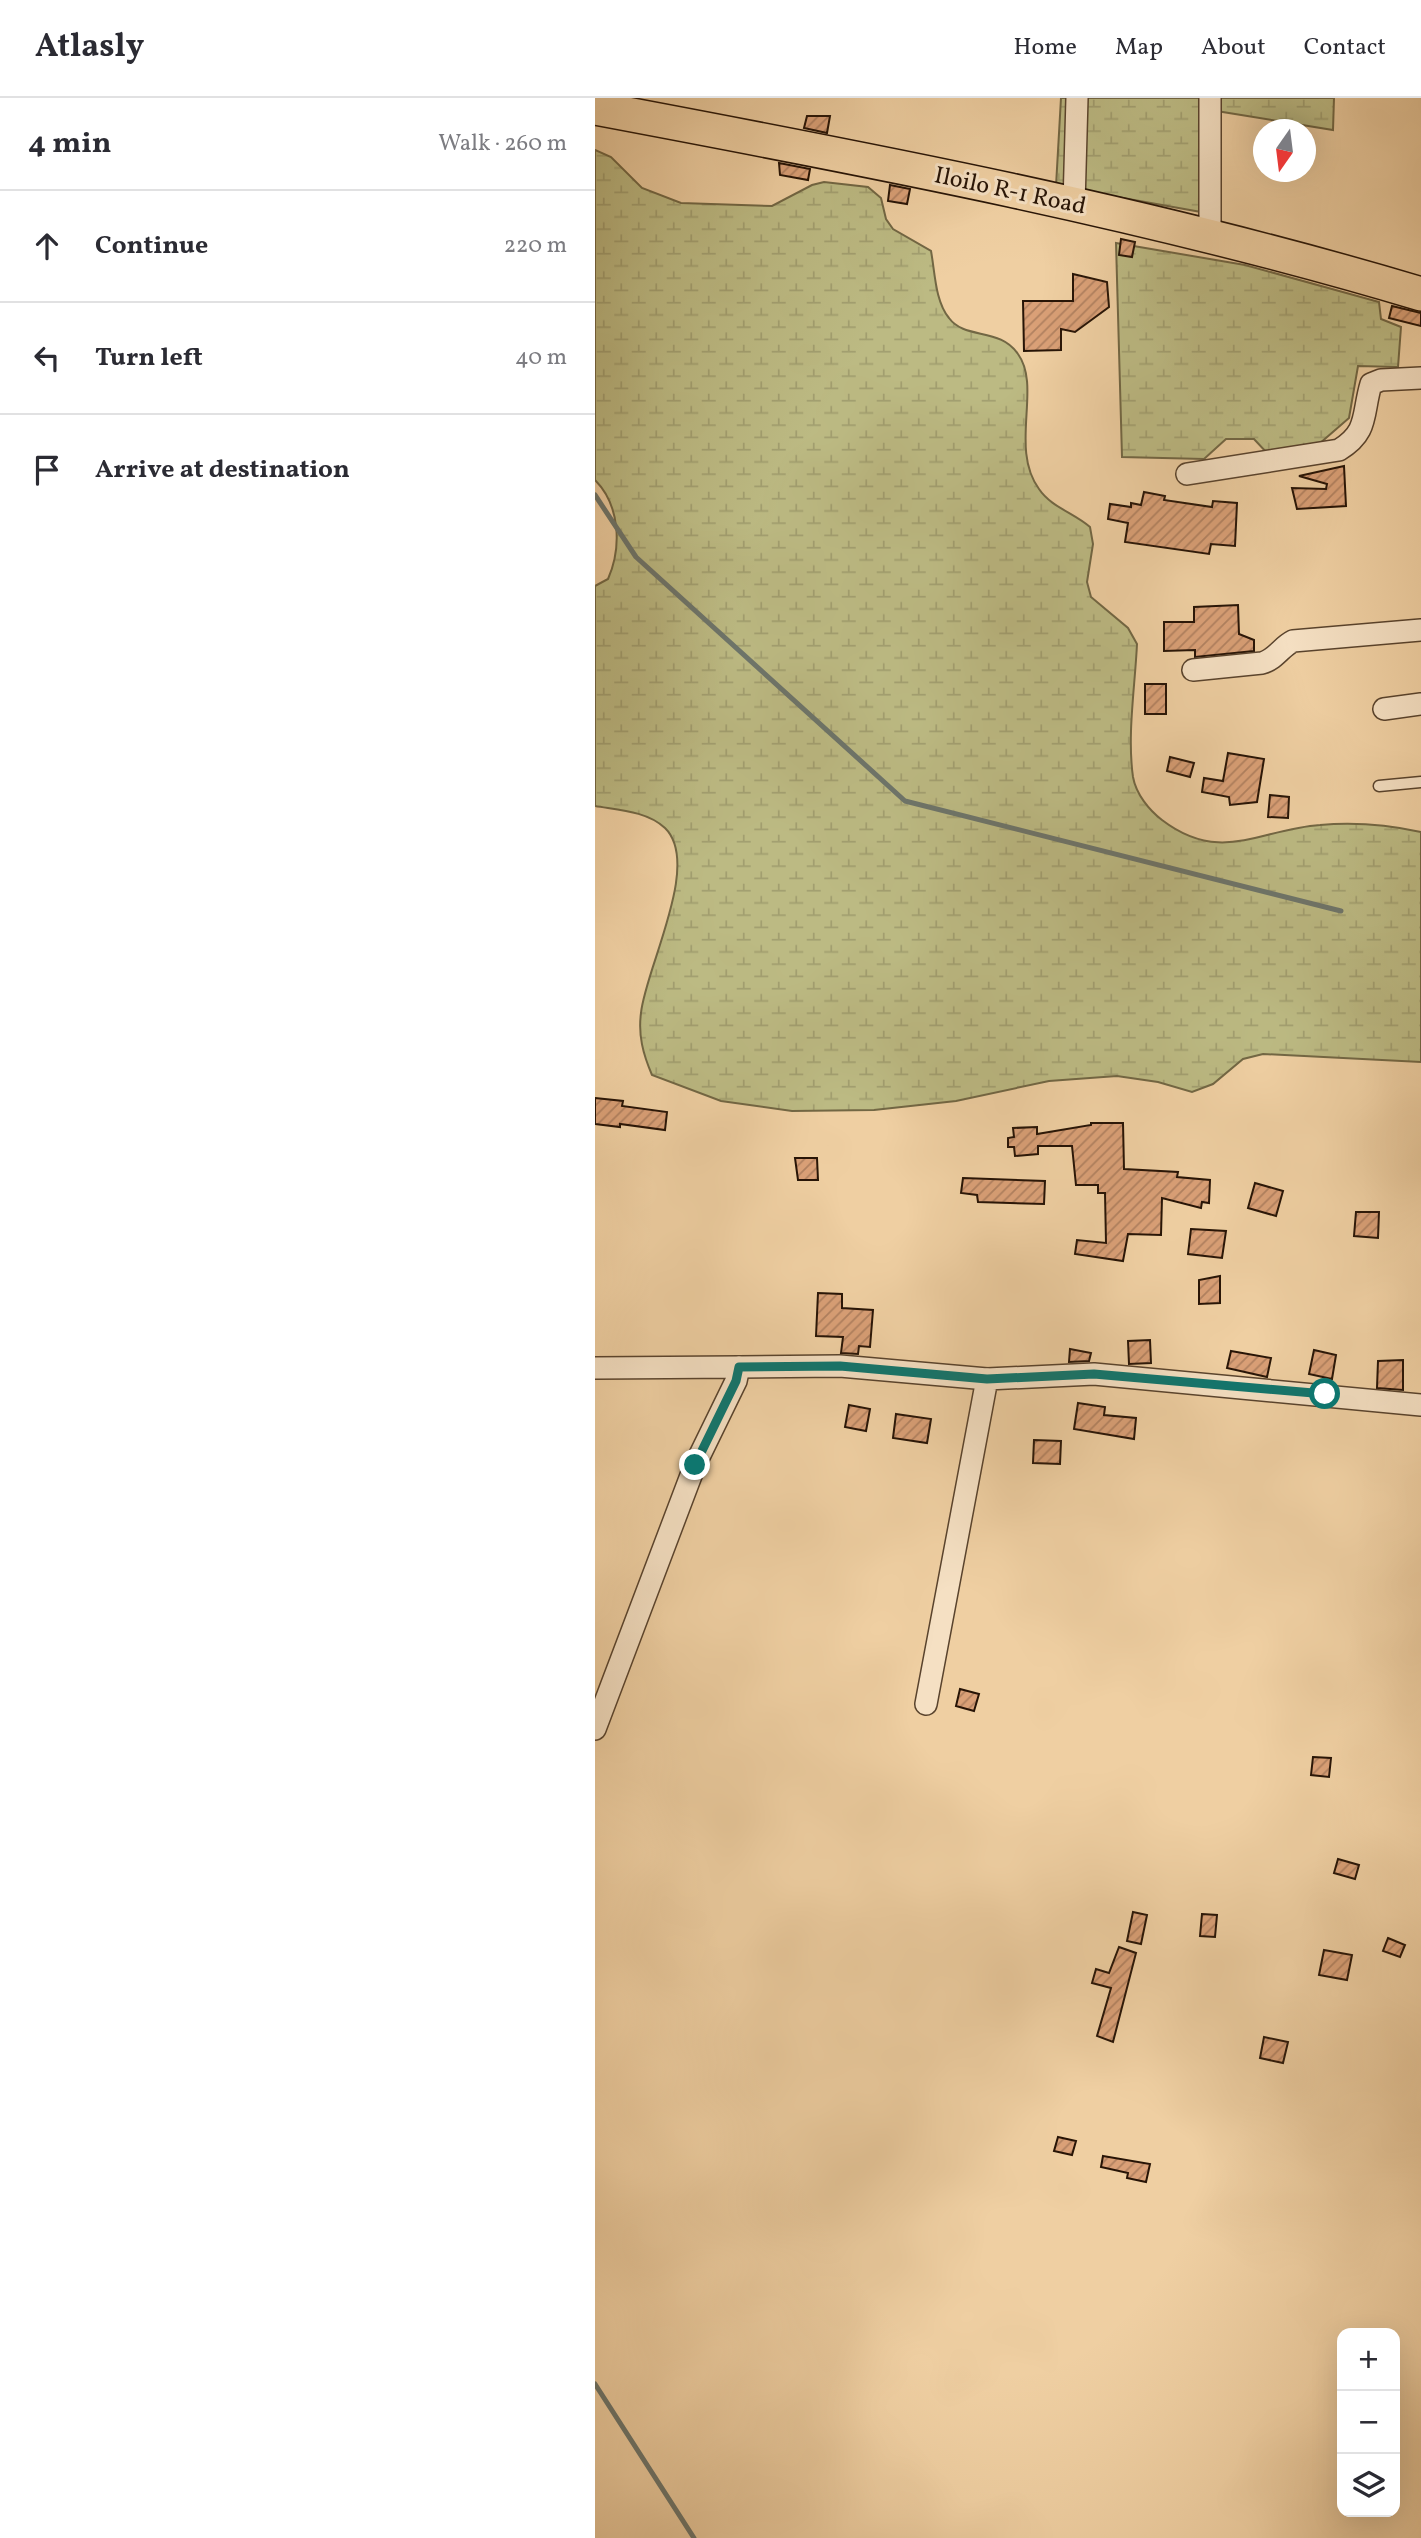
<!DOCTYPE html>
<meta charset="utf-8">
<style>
:root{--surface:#fff;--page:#f2f2f3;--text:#2b2b33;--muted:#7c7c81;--line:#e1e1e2}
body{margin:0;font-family:Vollkorn,serif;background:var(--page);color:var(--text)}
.controls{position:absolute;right:21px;bottom:21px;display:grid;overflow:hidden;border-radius:14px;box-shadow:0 7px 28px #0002}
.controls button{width:63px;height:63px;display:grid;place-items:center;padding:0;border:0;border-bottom:2px solid var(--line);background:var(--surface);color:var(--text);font:35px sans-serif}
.compass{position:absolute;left:658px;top:21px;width:63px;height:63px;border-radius:50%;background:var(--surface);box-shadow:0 7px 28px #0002;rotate:194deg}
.stop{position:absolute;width:21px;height:21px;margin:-16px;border:5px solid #0f766e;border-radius:50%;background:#fff}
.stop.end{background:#0f766e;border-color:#fff;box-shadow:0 2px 7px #0008}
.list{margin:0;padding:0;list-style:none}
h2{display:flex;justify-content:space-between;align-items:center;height:91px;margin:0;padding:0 28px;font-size:30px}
h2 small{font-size:23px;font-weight:400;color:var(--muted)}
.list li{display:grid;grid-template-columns:46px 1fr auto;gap:21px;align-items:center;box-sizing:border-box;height:112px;padding:0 28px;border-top:2px solid var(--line)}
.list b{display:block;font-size:26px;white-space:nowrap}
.list em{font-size:23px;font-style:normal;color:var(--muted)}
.icon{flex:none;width:38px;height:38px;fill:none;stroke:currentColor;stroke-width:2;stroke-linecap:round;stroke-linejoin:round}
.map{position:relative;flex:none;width:826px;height:2440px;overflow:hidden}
header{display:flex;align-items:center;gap:42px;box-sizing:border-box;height:98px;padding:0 35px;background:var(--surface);border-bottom:2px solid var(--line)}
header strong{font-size:33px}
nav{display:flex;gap:38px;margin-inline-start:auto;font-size:24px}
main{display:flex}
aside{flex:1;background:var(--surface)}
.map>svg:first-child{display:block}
.wetland{fill:url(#wetland-marsh);stroke:#726744;stroke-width:2}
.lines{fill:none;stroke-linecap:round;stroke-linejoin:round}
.stream{stroke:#6d756b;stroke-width:5}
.building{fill:url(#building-hatch);stroke:#271406;stroke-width:2}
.lane-casing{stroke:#59432d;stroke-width:13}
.street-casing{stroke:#59432d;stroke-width:24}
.primary-casing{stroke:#271406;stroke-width:36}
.lane{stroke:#f5e0c3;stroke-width:10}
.street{stroke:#f5e0c3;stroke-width:21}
.primary{stroke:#efcfa2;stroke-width:33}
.route{stroke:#0f766e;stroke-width:9}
.labels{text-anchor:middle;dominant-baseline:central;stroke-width:6;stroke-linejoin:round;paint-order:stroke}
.street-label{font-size:24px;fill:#271406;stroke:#f5e0c3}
</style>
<header>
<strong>Atlasly</strong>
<nav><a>Home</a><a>Map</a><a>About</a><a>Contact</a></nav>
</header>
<main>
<aside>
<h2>4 min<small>Walk · 260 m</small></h2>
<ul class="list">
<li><svg class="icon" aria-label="ahead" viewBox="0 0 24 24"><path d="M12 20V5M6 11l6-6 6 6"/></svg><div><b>Continue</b></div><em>220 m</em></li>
<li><svg class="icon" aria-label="left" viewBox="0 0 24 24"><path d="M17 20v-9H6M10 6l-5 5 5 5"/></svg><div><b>Turn left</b></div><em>40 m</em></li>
<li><svg class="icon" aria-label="arrive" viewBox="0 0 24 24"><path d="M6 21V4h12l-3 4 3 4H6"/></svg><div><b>Arrive at destination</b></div></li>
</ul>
</aside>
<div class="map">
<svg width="826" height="2440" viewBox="0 0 826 2440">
<defs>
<pattern id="wetland-marsh" width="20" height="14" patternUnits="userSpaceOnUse" patternTransform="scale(1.75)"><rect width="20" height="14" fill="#bcba83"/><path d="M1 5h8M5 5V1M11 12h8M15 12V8" fill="none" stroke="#a29f70"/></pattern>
<pattern id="building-hatch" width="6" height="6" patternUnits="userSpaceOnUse" patternTransform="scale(1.75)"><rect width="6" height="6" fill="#daa077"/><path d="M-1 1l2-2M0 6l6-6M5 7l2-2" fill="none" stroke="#b18160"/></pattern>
</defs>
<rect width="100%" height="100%" fill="#efcfa2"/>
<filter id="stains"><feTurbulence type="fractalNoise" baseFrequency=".00286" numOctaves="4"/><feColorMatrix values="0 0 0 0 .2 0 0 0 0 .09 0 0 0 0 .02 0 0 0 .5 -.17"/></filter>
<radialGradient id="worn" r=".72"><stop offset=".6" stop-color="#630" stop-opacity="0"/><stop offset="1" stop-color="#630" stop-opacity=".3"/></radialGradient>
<!-- wetland -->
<g class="wetland">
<polygon points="466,0 739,0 738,32 609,11 606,114 461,88"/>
<path d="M0,52L16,59L47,90L86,105L177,108L217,87L229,84L273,89L286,100L291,121L298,131L336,153C340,174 340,203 354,220C370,242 405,229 423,256C447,289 414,350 444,391C456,409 479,415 495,429L498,446L492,484L496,499L533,530L542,546C540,589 532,637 538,679C541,696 554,712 567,722C626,767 665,731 725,727C758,724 794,727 826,734V964L668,956L648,961L618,986L597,994L563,984L522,978L454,983L361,1003L279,1012L197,1013L126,1003L57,977C48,956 43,937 46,915C50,871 107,766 70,730C52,713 23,712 0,708V488L13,481C27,449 25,407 0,382Z"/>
<polygon points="521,145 650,167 784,204 786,221 806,229 803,269 763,268 754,320 724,346 672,355 659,341 631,341 609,361 527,359"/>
</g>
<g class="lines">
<!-- stream -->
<g class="stream">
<polyline points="0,397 41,459 310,703 746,813"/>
<polyline points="0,2286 99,2440"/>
</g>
</g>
<!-- building -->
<g class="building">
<polygon points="212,18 235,18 232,35 209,30"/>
<polygon points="184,65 215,71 213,82 185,77"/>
<polygon points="295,87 315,91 312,106 293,103"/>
<polygon points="526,141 540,144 537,159 524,157"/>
<polygon points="478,176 512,184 514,209 480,234 466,231 466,252 429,253 428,203 478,203"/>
<polygon points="797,208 826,215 826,228 794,220"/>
<polygon points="749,368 751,408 702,411 697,390 731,391 732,386 704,378"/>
<polygon points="549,394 570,398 569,402 617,409 618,403 642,405 640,448 616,446 614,456 530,444 533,425 513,421 515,406 536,409 536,405 546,407"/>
<polygon points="643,507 644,536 659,542 659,553 600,559 600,552 569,553 569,524 599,524 599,509"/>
<rect x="550" y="586" width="21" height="30"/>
<polygon points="633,655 669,661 662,704 635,707 634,699 607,694 609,680 628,683"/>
<polygon points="575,659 599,665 595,679 572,673"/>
<polygon points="675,697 694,699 693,720 673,719"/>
<polygon points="0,1000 28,1003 27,1008 72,1014 70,1032 25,1026 25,1029 0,1026"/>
<polygon points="496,1025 528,1025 529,1071 583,1074 582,1079 615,1082 614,1105 607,1104 606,1110 567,1100 566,1137 533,1136 528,1163 480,1156 482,1142 511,1145 510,1095 503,1095 503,1087 481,1087 477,1048 443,1048 443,1056 420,1058 419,1049 413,1049 413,1040 419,1039 418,1030 442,1029 442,1036 496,1027"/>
<polygon points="200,1060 222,1060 223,1082 203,1082"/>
<polygon points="368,1080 450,1083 449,1106 383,1104 382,1097 366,1095"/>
<polygon points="660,1085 688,1093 681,1118 653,1110"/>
<polygon points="761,1114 784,1114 783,1140 759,1138"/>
<polygon points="596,1131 631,1133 627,1160 593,1156"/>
<polygon points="625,1178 625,1205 604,1206 604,1182"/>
<polygon points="223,1195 247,1196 247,1210 278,1212 275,1249 264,1248 263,1256 246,1255 248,1239 221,1238"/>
<polygon points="555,1242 556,1265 534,1266 533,1243"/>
<polygon points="475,1251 496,1255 494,1263 474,1264"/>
<polygon points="719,1252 741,1257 737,1281 714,1276"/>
<polygon points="636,1253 676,1260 672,1279 632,1270"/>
<polygon points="808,1262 808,1292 782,1290 783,1263"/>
<polygon points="483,1305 510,1309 509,1317 541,1320 539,1341 479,1331"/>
<polygon points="254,1307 275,1311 271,1333 250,1329"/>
<polygon points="301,1316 336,1321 332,1345 298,1340"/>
<polygon points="439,1342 466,1343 465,1366 438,1365"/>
<polygon points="365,1591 384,1596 379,1613 361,1608"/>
<polygon points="718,1659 736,1660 734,1679 716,1677"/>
<polygon points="743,1761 764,1767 760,1781 739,1775"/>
<polygon points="538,1814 552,1817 546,1846 532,1843"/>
<polygon points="607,1816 622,1817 620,1839 605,1838"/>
<polygon points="793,1840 810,1847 805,1859 788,1853"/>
<polygon points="524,1849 541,1855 518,1944 502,1938 516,1890 497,1885 501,1871 514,1875"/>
<polygon points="729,1852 757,1857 752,1882 724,1877"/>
<polygon points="669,1939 693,1944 688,1965 665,1960"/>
<polygon points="463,2039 481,2043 477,2057 459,2053"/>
<polygon points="508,2058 555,2066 551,2084 532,2080 533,2075 506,2069"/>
</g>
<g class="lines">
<defs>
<polyline id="lane" points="784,688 826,684"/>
<g id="street">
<polyline points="479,106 482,0"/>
<polyline points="615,139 615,0"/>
<path d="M592,376L744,352C774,334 767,316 776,286L786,282L826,280"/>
<path d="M598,572L667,565C681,561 686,549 698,543L826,532"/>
<polyline points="789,611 826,606"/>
<polyline points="144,1269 245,1268 392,1281"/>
<polyline points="0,1270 144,1269 141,1283 100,1367 0,1631"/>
<polyline points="331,1606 392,1281 499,1276 826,1307"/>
</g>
<path id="primary" d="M0,10C277,62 556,115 826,196"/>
</defs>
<!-- lane casing -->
<use href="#lane" class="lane-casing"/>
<!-- street casing -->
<use href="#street" class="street-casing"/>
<!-- primary casing -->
<use href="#primary" class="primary-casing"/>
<!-- lane -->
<use href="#lane" class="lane"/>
<!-- street -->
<use href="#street" class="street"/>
<!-- primary -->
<use href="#primary" class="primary"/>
</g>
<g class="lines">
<!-- route -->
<polyline class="route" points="100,1367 141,1283 144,1269 245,1268 392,1281 499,1276 730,1296"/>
</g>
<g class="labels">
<!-- street labels -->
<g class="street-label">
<text transform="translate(415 94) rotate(12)">Iloilo R-1 Road</text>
</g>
</g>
<rect width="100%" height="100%" filter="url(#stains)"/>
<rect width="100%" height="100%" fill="url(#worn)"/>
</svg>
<div class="controls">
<button>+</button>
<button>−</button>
<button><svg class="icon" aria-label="layers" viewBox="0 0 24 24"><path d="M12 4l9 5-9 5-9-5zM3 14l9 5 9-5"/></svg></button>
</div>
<svg class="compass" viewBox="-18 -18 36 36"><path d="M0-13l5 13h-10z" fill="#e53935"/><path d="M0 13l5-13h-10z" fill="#7c7c81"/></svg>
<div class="stop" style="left:730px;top:1296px"></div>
<div class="stop end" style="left:100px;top:1367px"></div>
</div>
</main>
